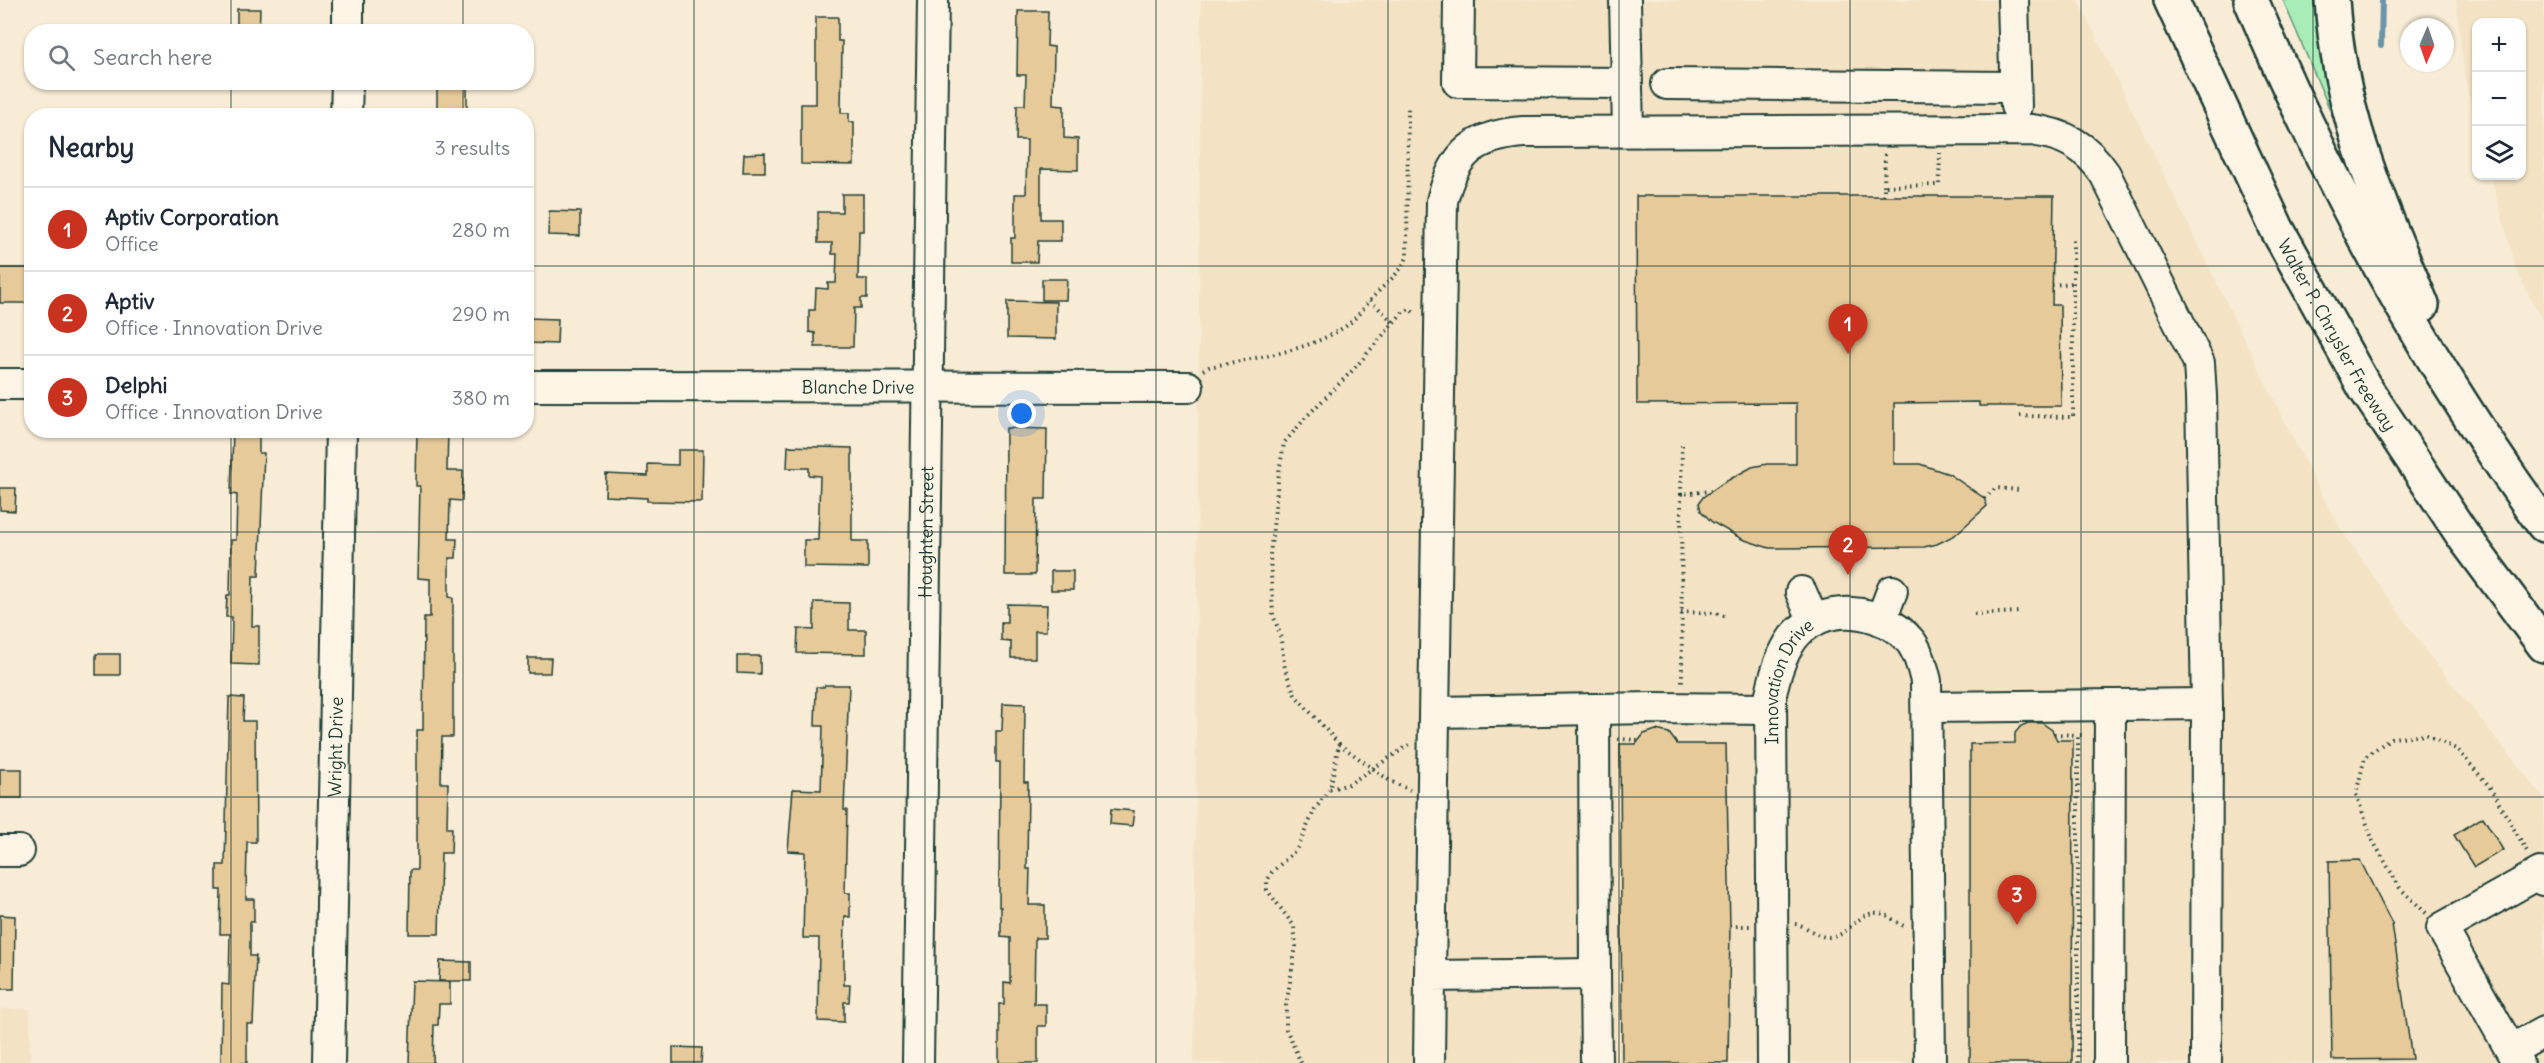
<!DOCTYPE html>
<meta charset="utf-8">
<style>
:root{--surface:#fff;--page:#f6f6f7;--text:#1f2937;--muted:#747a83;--line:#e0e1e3;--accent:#c8321e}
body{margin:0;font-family:Delius,sans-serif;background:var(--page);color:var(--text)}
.controls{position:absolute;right:18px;top:18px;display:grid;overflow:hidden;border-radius:12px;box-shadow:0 2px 4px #0004}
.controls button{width:54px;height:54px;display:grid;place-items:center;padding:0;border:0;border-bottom:2px solid var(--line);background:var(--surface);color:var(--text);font:30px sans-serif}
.compass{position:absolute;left:2400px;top:18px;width:54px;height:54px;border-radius:50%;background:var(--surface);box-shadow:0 2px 4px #0004;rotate:182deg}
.you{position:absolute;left:1022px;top:414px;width:21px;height:21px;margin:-15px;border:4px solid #fff;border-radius:50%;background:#1a73e8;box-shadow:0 0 0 9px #1a73e833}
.badge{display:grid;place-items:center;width:39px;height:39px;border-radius:50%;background:var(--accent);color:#fff;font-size:20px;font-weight:700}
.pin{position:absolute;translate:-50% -50px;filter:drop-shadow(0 2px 3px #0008)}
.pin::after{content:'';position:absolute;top:32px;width:21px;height:18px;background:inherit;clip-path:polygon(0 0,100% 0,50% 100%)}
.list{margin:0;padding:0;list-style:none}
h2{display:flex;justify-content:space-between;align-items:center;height:78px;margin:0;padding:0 24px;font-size:26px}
h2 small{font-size:20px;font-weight:400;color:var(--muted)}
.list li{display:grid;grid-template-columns:39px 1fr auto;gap:18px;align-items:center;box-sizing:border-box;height:84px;padding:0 24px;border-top:2px solid var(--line)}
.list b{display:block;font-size:22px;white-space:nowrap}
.list p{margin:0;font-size:20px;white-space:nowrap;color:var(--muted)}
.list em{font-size:20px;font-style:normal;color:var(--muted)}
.icon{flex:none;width:33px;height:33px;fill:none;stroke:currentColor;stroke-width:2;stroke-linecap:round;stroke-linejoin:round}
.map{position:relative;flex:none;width:2544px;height:1063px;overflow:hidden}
.search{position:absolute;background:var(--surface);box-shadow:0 2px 4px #0004;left:24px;top:24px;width:510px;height:66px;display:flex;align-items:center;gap:15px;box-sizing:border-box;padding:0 21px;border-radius:24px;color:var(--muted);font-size:22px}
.panel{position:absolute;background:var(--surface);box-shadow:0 2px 4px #0004;left:24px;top:108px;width:510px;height:330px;border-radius:24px}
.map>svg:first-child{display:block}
.built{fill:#f3e2c4}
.green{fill:#a8edb8;stroke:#649576;stroke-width:1.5}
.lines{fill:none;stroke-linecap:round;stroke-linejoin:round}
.stream{stroke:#6b94aa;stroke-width:6}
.building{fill:#e6ca9a;stroke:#1f3d34;stroke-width:1.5}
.minor-casing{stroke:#1f3d34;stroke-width:34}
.highway-casing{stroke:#1f3d34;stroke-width:38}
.path{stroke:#1f3d34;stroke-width:4;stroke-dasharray:1.5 4.5;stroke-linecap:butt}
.minor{stroke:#fcf5e5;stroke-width:30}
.highway{stroke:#fcf5e5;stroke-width:33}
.grid{fill:none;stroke:#1f3d34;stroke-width:1.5;stroke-opacity:0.55}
.labels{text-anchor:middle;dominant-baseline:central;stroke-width:4.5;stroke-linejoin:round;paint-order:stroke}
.street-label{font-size:18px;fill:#1f3d34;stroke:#fcf5e5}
</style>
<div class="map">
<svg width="2544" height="1063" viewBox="0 0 2544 1063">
<rect width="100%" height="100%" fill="#f8ecd6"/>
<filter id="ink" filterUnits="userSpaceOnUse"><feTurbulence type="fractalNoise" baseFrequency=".0167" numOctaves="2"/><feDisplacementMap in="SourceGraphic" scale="12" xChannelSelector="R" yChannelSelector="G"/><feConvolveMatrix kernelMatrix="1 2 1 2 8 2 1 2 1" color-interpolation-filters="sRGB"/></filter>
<g filter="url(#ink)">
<!-- built -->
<g class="built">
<polygon points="1201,0 2078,0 2309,471 2342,531 2425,650 2544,798 2544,1063 1194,1063"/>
<polygon points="2456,0 2544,0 2544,324 2517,272 2491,176 2522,176 2522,22 2476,22 2476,122 2465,80"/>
<rect x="0" y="1009" width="30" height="54"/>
</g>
<!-- green -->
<polygon class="green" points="2283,0 2322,0 2342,124 2336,124"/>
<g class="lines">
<!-- stream -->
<polyline class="stream" points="2381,46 2382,0"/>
</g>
<!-- building -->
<g class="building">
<polygon points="237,9 260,9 259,32 237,32"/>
<polygon points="1018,11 1048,11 1047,46 1054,47 1053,105 1064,106 1064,138 1078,139 1078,170 1041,169 1041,219 1061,219 1061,241 1038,241 1037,262 1011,262 1011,238 1015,238 1015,194 1026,194 1027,140 1016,140 1017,105 1025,105 1026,75 1017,75"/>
<polygon points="816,17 838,17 838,41 842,41 841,113 849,113 849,122 854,122 854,165 801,164 801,104 816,104"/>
<rect x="437" y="82" width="30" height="34"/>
<polygon points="765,153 765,172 743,172 744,154"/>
<polygon points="842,194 863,194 863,231 859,231 858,279 867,279 867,298 861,298 861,308 854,308 853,347 815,347 815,333 809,332 809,310 815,310 816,288 828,289 828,283 836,283 837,254 832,254 832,243 818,243 818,212 842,212"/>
<polygon points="1636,196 2054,196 2052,305 2060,305 2061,406 1979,406 1979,402 1894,403 1894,464 1920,464 1949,474 1984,498 1987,506 1955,535 1937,544 1924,547 1769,548 1742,539 1712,522 1701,511 1699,503 1703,497 1723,483 1752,467 1767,464 1796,464 1796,403 1637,404"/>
<polygon points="549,211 580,212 580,236 548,235"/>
<rect x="0" y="268" width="32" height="35"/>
<polygon points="1042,279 1067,279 1066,300 1042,300"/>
<polygon points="1007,301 1056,302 1056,339 1007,338"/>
<polygon points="526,318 558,319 557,344 526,343"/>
<polygon points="1006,428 1047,429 1046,499 1036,499 1035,575 1005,575"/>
<polygon points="233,430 259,430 259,453 264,453 259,576 253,576 252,626 259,626 259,665 231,664 232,617 226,617 227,595 230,595 231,540 236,540 237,495 231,494"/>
<polygon points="417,430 448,430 447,471 463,471 462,501 450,500 449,539 457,539 456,558 449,558 449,597 453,598 453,737 442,737 441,783 448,783 447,828 452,828 451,853 441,853 439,934 409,934 410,870 417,870 417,730 423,730 424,617 430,617 430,579 418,578 420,486 416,486"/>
<polygon points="788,446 852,448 852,541 868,541 868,568 804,567 804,540 818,540 820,476 809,475 809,468 787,468"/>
<polygon points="678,450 703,450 702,502 647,501 647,498 605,496 606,474 648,476 648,464 678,465"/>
<polygon points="0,488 16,488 15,511 0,510"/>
<rect x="1051" y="571" width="22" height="19"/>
<polygon points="814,602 849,603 849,630 866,630 866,654 797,653 798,629 814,630"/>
<polygon points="1007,604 1047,605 1046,631 1035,631 1035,658 1011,658 1011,642 1001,641 1001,622 1007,622"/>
<rect x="96" y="654" width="24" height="21"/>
<polygon points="737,656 760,656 760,674 737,673"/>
<polygon points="528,658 551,658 550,673 528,673"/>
<polygon points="825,685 849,685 844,810 847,810 845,893 850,893 850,917 845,916 844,961 844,985 850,985 849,1002 844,1002 844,1022 818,1021 819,938 803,938 805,852 788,851 793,789 821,790 823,726 815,726 816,687 824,687"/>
<polygon points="229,697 244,698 243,721 255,721 256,842 247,842 246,899 254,899 254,922 250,922 250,956 256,956 255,978 253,1024 247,1024 247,1063 221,1063 222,984 229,985 230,934 220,934 221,890 217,890 217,865 225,865"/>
<polygon points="1003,703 1025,704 1024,782 1028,782 1027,869 1030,869 1029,905 1045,905 1045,938 1035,938 1034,1004 1046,1004 1046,1026 1038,1026 1038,1063 999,1063 999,1004 1004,1004 1004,982 1010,983 1010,938 1001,937 1001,907 999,907 1000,762 996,762 996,731 1002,731"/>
<polygon points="2028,723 2042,723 2052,730 2057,740 2073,740 2072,1063 1970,1063 1970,744 2015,743 2015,733 2021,726"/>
<polygon points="1656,730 1669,733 1677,744 1726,744 1730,926 1728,1063 1622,1063 1620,744 1636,744 1644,734"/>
<rect x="0" y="769" width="22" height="29"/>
<polygon points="1111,809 1134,811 1132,826 1110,824"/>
<polygon points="2483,817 2503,850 2474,867 2454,835"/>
<polygon points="2360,860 2392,924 2412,1059 2332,1060 2329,861"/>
<polygon points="0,915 15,916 14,989 0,989"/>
<polygon points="440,961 471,962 471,981 439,981"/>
<polygon points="412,981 450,982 450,1004 439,1004 438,1025 434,1025 433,1063 409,1063"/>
<polygon points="673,1047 702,1048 701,1063 673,1063"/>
</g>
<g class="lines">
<defs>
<g id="minor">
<polyline points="1459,0 1458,82 1626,83"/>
<polyline points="1625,0 1628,131"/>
<polyline points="2013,0 2016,106"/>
<polyline points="348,32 348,0"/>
<polyline points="1667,84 2014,87"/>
<polyline points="346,116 347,82"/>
<polyline points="0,384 32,384"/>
<path id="s1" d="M526,386L1188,387"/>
<polyline points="1801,592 1814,621"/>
<polyline points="1881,620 1892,591"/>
<polyline points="1927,707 2207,704 2206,1063"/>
<polyline points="1594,709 1595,974"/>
<polyline points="1435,712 1652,708 1771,709"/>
<polyline points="0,851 19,851"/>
<path d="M1430,976L1442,201C1454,153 1474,136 1523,132L2031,130C2065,134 2086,146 2105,174L2199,363L2201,396L2207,704"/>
<polyline points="2511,1050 2544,1032"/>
<path id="s2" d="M329,1063L341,430"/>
<path id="s3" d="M918,1063L933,0"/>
<polyline points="1429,1063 1430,976 1595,974 1596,1063"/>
<path id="s4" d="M1773,1063L1771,694C1775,674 1781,655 1793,638C1822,601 1882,607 1911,642C1919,653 1923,668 1926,681L1930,1063"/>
<polyline points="2109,1063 2110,705"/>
<polyline points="2518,1063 2442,928 2540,873 2544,880"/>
</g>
<g id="highway">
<path id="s5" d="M2171,0L2277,229L2365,388L2464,537L2544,645"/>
<path d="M2251,0C2329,185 2426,362 2544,525"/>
<path d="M2332,0C2339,114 2379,202 2422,305"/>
</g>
</defs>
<!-- minor casing -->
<use href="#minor" class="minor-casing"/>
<!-- highway casing -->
<use href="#highway" class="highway-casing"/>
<!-- path -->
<g class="path">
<polyline points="1884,186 1885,155 1887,153"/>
<polyline points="1884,196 1884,186 1939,185 1940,153"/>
<polyline points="2052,285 2073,283"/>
<polyline points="1370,300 1394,323"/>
<path d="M1203,370L1209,367C1256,357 1305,353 1346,326C1357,318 1366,305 1375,295C1387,282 1400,274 1407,257L1408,106"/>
<polyline points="2020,416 2073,417 2073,239"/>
<polyline points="1682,445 1681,494 1711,491"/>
<polyline points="1681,494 1682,685"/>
<polyline points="1984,498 1996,488 2020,490"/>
<polyline points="1848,548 1851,565"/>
<polyline points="1681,612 1716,613 1727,617"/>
<polyline points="1974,614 2020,612"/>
<polyline points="2054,734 2078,735"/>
<polyline points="1618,739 1639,740"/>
<polyline points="1339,744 1390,781 1410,790"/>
<polyline points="1330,789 1349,784 1409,745"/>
<polyline points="2426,913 2400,888 2373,841 2356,794 2365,757 2391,738 2427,735 2458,750 2489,786 2528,853"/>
<path d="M1795,924C1809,926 1816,938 1830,937C1850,936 1857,911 1879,913C1889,914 1896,923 1904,926"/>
<polyline points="1730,926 1750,926"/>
<polyline points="1301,1063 1286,1029 1286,1006 1296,946 1294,926 1267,890 1267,881 1272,872 1297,849 1315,809 1330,789 1339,744 1295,695 1285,669 1280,634 1273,615 1270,555 1279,472 1284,443 1308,415 1353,370 1403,312 1410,309 1416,315"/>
<polyline points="2078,1063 2078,735 2086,735"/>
</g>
<!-- minor -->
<use href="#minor" class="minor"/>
<!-- highway -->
<use href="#highway" class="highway"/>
</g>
</g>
<!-- grid -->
<path class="grid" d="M231,0V32M463,0V32M694,0V1063M925,0V1063M1156,0V1063M1388,0V1063M1619,0V1063M1850,0V1063M2081,0V1063M2313,0V1063M231,82V116M463,82V116M0,266H32M526,266H2544M231,430V1063M463,430V1063M0,532H2544M0,797H2544"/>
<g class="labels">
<!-- street labels -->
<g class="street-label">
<text stroke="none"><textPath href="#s5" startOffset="374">Walter P. Chrysler Freeway</textPath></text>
<text stroke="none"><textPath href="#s1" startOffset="332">Blanche Drive</textPath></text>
<text stroke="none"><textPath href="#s3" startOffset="531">Houghten Street</textPath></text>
<text stroke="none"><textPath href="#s4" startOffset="386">Innovation Drive</textPath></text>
<text stroke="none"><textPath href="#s2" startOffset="316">Wright Drive</textPath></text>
</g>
</g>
</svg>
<div class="controls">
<button>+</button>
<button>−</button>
<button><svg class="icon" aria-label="layers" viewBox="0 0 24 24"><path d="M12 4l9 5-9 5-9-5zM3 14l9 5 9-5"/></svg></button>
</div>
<svg class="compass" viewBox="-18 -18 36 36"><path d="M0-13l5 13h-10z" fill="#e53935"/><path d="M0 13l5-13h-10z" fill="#747a83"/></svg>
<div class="you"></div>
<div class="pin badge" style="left:1848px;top:354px">1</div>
<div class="pin badge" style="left:1848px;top:575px">2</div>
<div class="pin badge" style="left:2017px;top:925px">3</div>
<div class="search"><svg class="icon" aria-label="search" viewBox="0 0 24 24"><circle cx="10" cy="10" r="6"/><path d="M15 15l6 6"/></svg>Search here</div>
<section class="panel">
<h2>Nearby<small>3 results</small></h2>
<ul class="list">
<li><span class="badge">1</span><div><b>Aptiv Corporation</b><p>Office</p></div><em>280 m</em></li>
<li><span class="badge">2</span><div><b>Aptiv</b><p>Office · Innovation Drive</p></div><em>290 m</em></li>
<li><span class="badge">3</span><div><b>Delphi</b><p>Office · Innovation Drive</p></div><em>380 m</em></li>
</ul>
</section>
</div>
